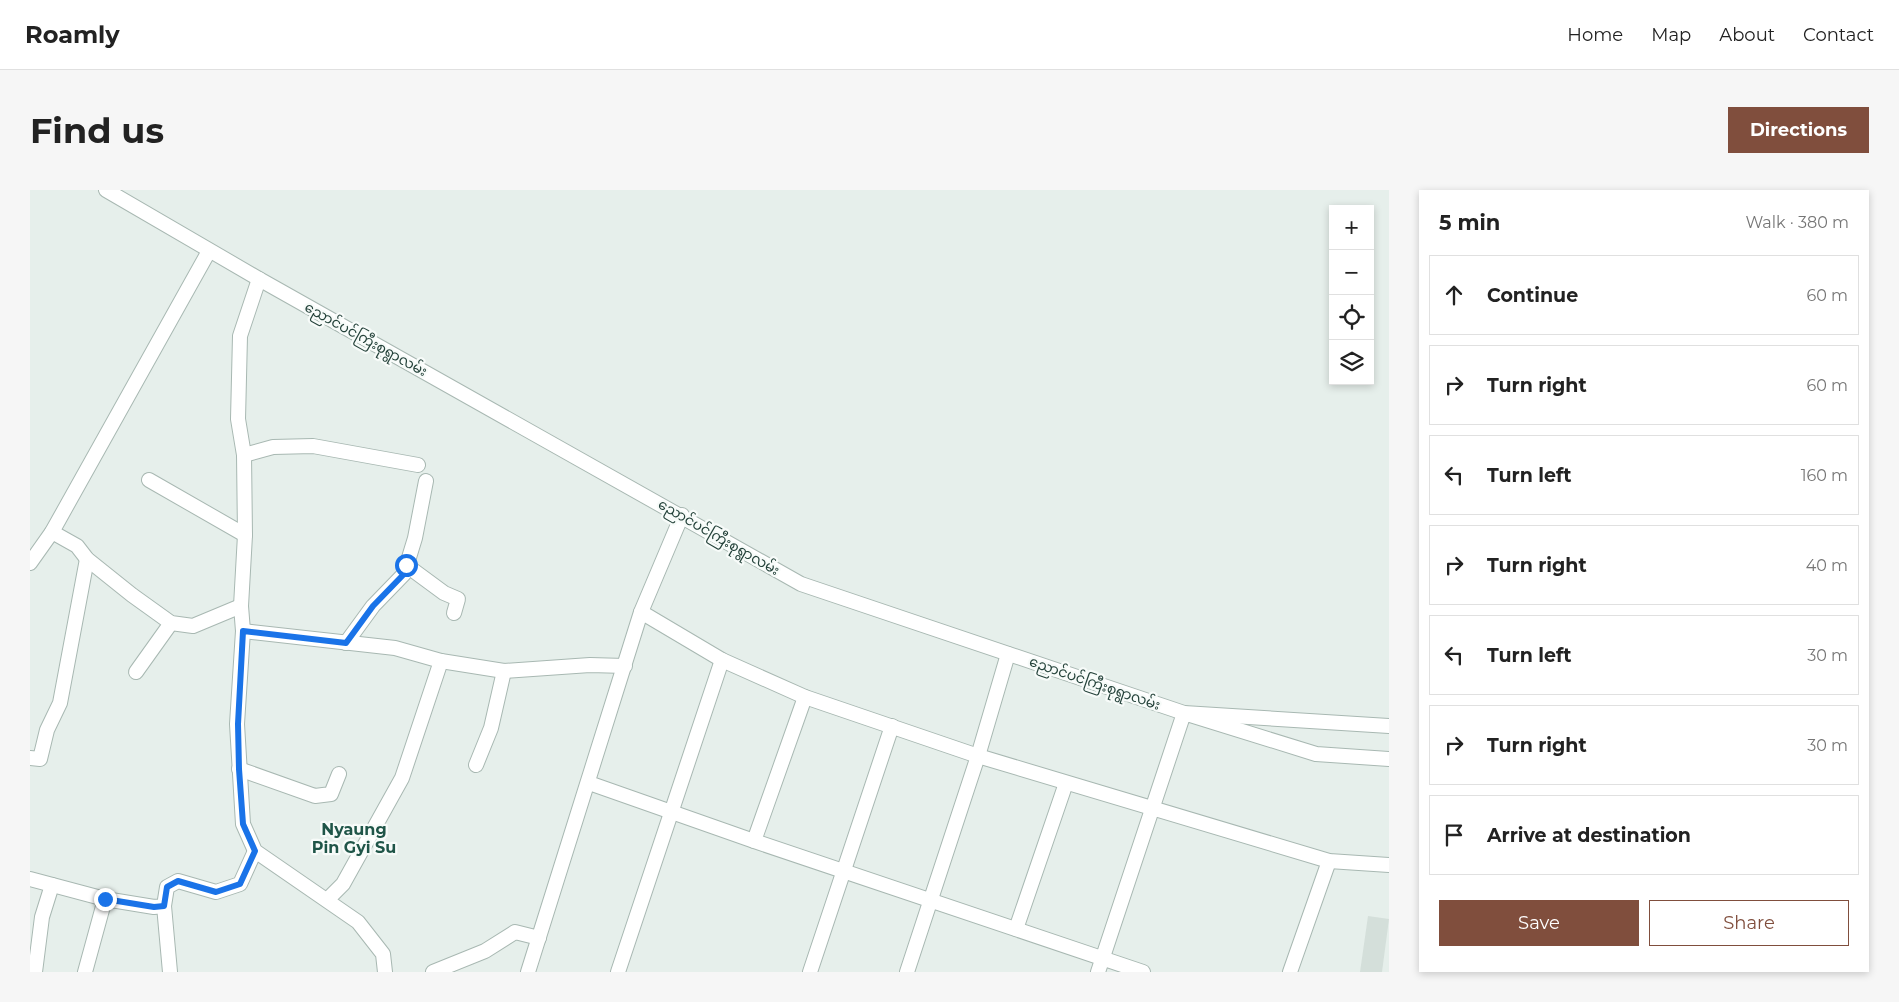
<!DOCTYPE html>
<meta charset="utf-8">
<style>
:root{--surface:#fff;--page:#f6f6f6;--text:#222;--muted:#767676;--line:#e0e0e0;--accent:#804e3d}
body{margin:0;font-family:Montserrat,"Noto Sans Myanmar",sans-serif;background:var(--page);color:var(--text)}
.controls{position:absolute;right:15px;top:15px;display:grid;overflow:hidden;border-radius:0px;box-shadow:0 2px 8px #0003}
.controls button{width:45px;height:45px;display:grid;place-items:center;padding:0;border:0;border-bottom:1px solid var(--line);background:var(--surface);color:var(--text);font:25px sans-serif}
.stop{position:absolute;width:15px;height:15px;margin:-11px;border:4px solid #1a73e8;border-radius:50%;background:#fff}
.stop.end{background:#1a73e8;border-color:#fff;box-shadow:0 1px 5px #0008}
.list{margin:0;padding:0;list-style:none}
h2{display:flex;justify-content:space-between;align-items:center;height:65px;margin:0;padding:0 20px;font-size:21px}
h2 small{font-size:16px;font-weight:400;color:var(--muted)}
.list li{display:grid;grid-template-columns:32px 1fr auto;gap:15px;align-items:center;box-sizing:border-box;height:80px;margin:0 10px 10px;padding:0 10px;border:1px solid var(--line);border-radius:0px}
.list b{display:block;font-size:19px;white-space:nowrap}
.list em{font-size:16px;font-style:normal;color:var(--muted)}
.actions{display:flex;gap:10px;padding:15px 20px}
.actions a{flex:1;padding:11px 0;border:1px solid var(--accent);border-radius:0px;text-align:center;font-size:18px;color:var(--accent)}
.actions .main{background:var(--accent);color:#fff}
.icon{flex:none;width:28px;height:28px;fill:none;stroke:currentColor;stroke-width:2;stroke-linecap:round;stroke-linejoin:round}
.map{position:relative;flex:none;width:1359px;height:782px;overflow:hidden;border-radius:0px}
header{display:flex;align-items:center;gap:30px;box-sizing:border-box;height:70px;padding:0 25px;background:var(--surface);border-bottom:1px solid var(--line)}
header strong{font-size:24px}
nav{display:flex;gap:28px;margin-inline-start:auto;font-size:18px}
.intro{display:flex;align-items:center;justify-content:space-between;box-sizing:border-box;height:120px;padding:0 30px}
h1{margin:0;font-size:35px}
.button{padding:12px 22px;border-radius:0px;background:var(--accent);color:#fff;font-size:18px;font-weight:700}
main{display:flex;gap:30px;padding:0 30px}
aside{flex:1;background:var(--surface);border-radius:0px;box-shadow:0 2px 8px #0003}
.map>svg:first-child{display:block}
.built{fill:#d4dfda}
.lines{fill:none;stroke-linecap:round;stroke-linejoin:round}
.minor-casing{stroke:#a8b8b2;stroke-width:16}
.minor{stroke:#fff;stroke-width:14}
.route{stroke:#1a73e8;stroke-width:6}
.labels{text-anchor:middle;dominant-baseline:central;stroke-width:4.5;stroke-linejoin:round;paint-order:stroke}
.street-label{font-size:14px;fill:#24423a;stroke:#f7fbf9}
.quarter-label{font-size:16px;font-weight:bold;fill:#1f5548;stroke:#f7fbf9}
</style>
<header>
<strong>Roamly</strong>
<nav><a>Home</a><a>Map</a><a>About</a><a>Contact</a></nav>
</header>
<div class="intro"><h1>Find us</h1><a class="button">Directions</a></div>
<main>
<div class="map">
<svg width="1359" height="782" viewBox="0 0 1359 782">
<rect width="100%" height="100%" fill="#e6efeb"/>
<!-- built -->
<polygon class="built" points="1338,726 1359,729 1352,782 1330,782"/>
<g class="lines">
<defs>
<g id="minor">
<polyline points="76,0 229,89 771,394 1154,523 1359,536"/>
<polyline points="229,89 210,146 208,229 214,265 215,345 211,416 213,441 207,534 213,634 225,661 328,732 353,764 355,782"/>
<polyline points="214,265 243,257 283,256 388,275"/>
<polyline points="119,290 215,345"/>
<polyline points="22,342 47,356 57,369 102,405 141,433 163,436 211,416"/>
<polyline points="0,373 22,342 179,61"/>
<polyline points="376,375 414,403 428,409 424,423"/>
<polyline points="611,422 692,470 775,507 948,566 1299,671 1359,675"/>
<polyline points="213,441 365,458 411,471 474,481 560,475 595,476"/>
<polyline points="316,453 343,416 374,384 385,348 396,291"/>
<polyline points="106,482 141,433"/>
<polyline points="0,568 10,569 17,540 30,513 57,369"/>
<polyline points="446,575 461,538 474,481"/>
<polyline points="209,579 285,606 301,604 309,584"/>
<polyline points="559,593 724,651 1113,782"/>
<polyline points="724,651 775,507"/>
<polyline points="0,689 75,709 124,717 134,716 137,697 148,691 186,702 210,694 225,661"/>
<polyline points="297,710 313,694 372,588 411,471"/>
<polyline points="134,716 140,782"/>
<polyline points="986,739 1036,593"/>
<polyline points="5,782 12,727 22,695"/>
<polyline points="55,782 75,709"/>
<polyline points="403,782 455,761 485,742 509,748"/>
<polyline points="498,782 611,422 652,325"/>
<polyline points="588,782 692,470"/>
<polyline points="780,782 862,536"/>
<polyline points="877,782 948,566 978,464"/>
<polyline points="1068,782 1154,523 1286,564 1359,569"/>
<polyline points="1260,782 1299,671"/>
</g>
</defs>
<!-- minor casing -->
<use href="#minor" class="minor-casing"/>
<!-- minor -->
<use href="#minor" class="minor"/>
</g>
<g class="lines">
<!-- route -->
<polyline class="route" points="75,709 124,717 134,716 137,697 148,691 186,702 210,694 225,661 213,634 209,579 208,534 213,441 316,453 343,416 374,384 376,375"/>
</g>
<g class="labels">
<!-- street labels -->
<g class="street-label">
<text transform="translate(336 149) rotate(29)">ညောင်ပင်ကြီးစုရွာလမ်း</text>
<text transform="translate(689 347) rotate(30)">ညောင်ပင်ကြီးစုရွာလမ်း</text>
<text transform="translate(1065 493) rotate(19)">ညောင်ပင်ကြီးစုရွာလမ်း</text>
</g>
<!-- quarter labels -->
<g class="quarter-label">
<text x="324" y="639">Nyaung<tspan x="324" dy="18">Pin Gyi Su</tspan></text>
</g>
</g>
</svg>
<div class="controls">
<button>+</button>
<button>−</button>
<button><svg class="icon" aria-label="locate" viewBox="0 0 24 24"><circle cx="12" cy="12" r="6"/><path d="M12 2v4M12 18v4M2 12h4M18 12h4"/></svg></button>
<button><svg class="icon" aria-label="layers" viewBox="0 0 24 24"><path d="M12 4l9 5-9 5-9-5zM3 14l9 5 9-5"/></svg></button>
</div>
<div class="stop" style="left:376px;top:375px"></div>
<div class="stop end" style="left:75px;top:709px"></div>
</div>
<aside>
<h2>5 min<small>Walk · 380 m</small></h2>
<ul class="list">
<li><svg class="icon" aria-label="ahead" viewBox="0 0 24 24"><path d="M12 20V5M6 11l6-6 6 6"/></svg><div><b>Continue</b></div><em>60 m</em></li>
<li><svg class="icon" aria-label="right" viewBox="0 0 24 24"><path d="M7 20v-9h11M14 6l5 5-5 5"/></svg><div><b>Turn right</b></div><em>60 m</em></li>
<li><svg class="icon" aria-label="left" viewBox="0 0 24 24"><path d="M17 20v-9H6M10 6l-5 5 5 5"/></svg><div><b>Turn left</b></div><em>160 m</em></li>
<li><svg class="icon" aria-label="right" viewBox="0 0 24 24"><path d="M7 20v-9h11M14 6l5 5-5 5"/></svg><div><b>Turn right</b></div><em>40 m</em></li>
<li><svg class="icon" aria-label="left" viewBox="0 0 24 24"><path d="M17 20v-9H6M10 6l-5 5 5 5"/></svg><div><b>Turn left</b></div><em>30 m</em></li>
<li><svg class="icon" aria-label="right" viewBox="0 0 24 24"><path d="M7 20v-9h11M14 6l5 5-5 5"/></svg><div><b>Turn right</b></div><em>30 m</em></li>
<li><svg class="icon" aria-label="arrive" viewBox="0 0 24 24"><path d="M6 21V4h12l-3 4 3 4H6"/></svg><div><b>Arrive at destination</b></div></li>
</ul>
<div class="actions"><a class="main">Save</a><a>Share</a></div>
</aside>
</main>
